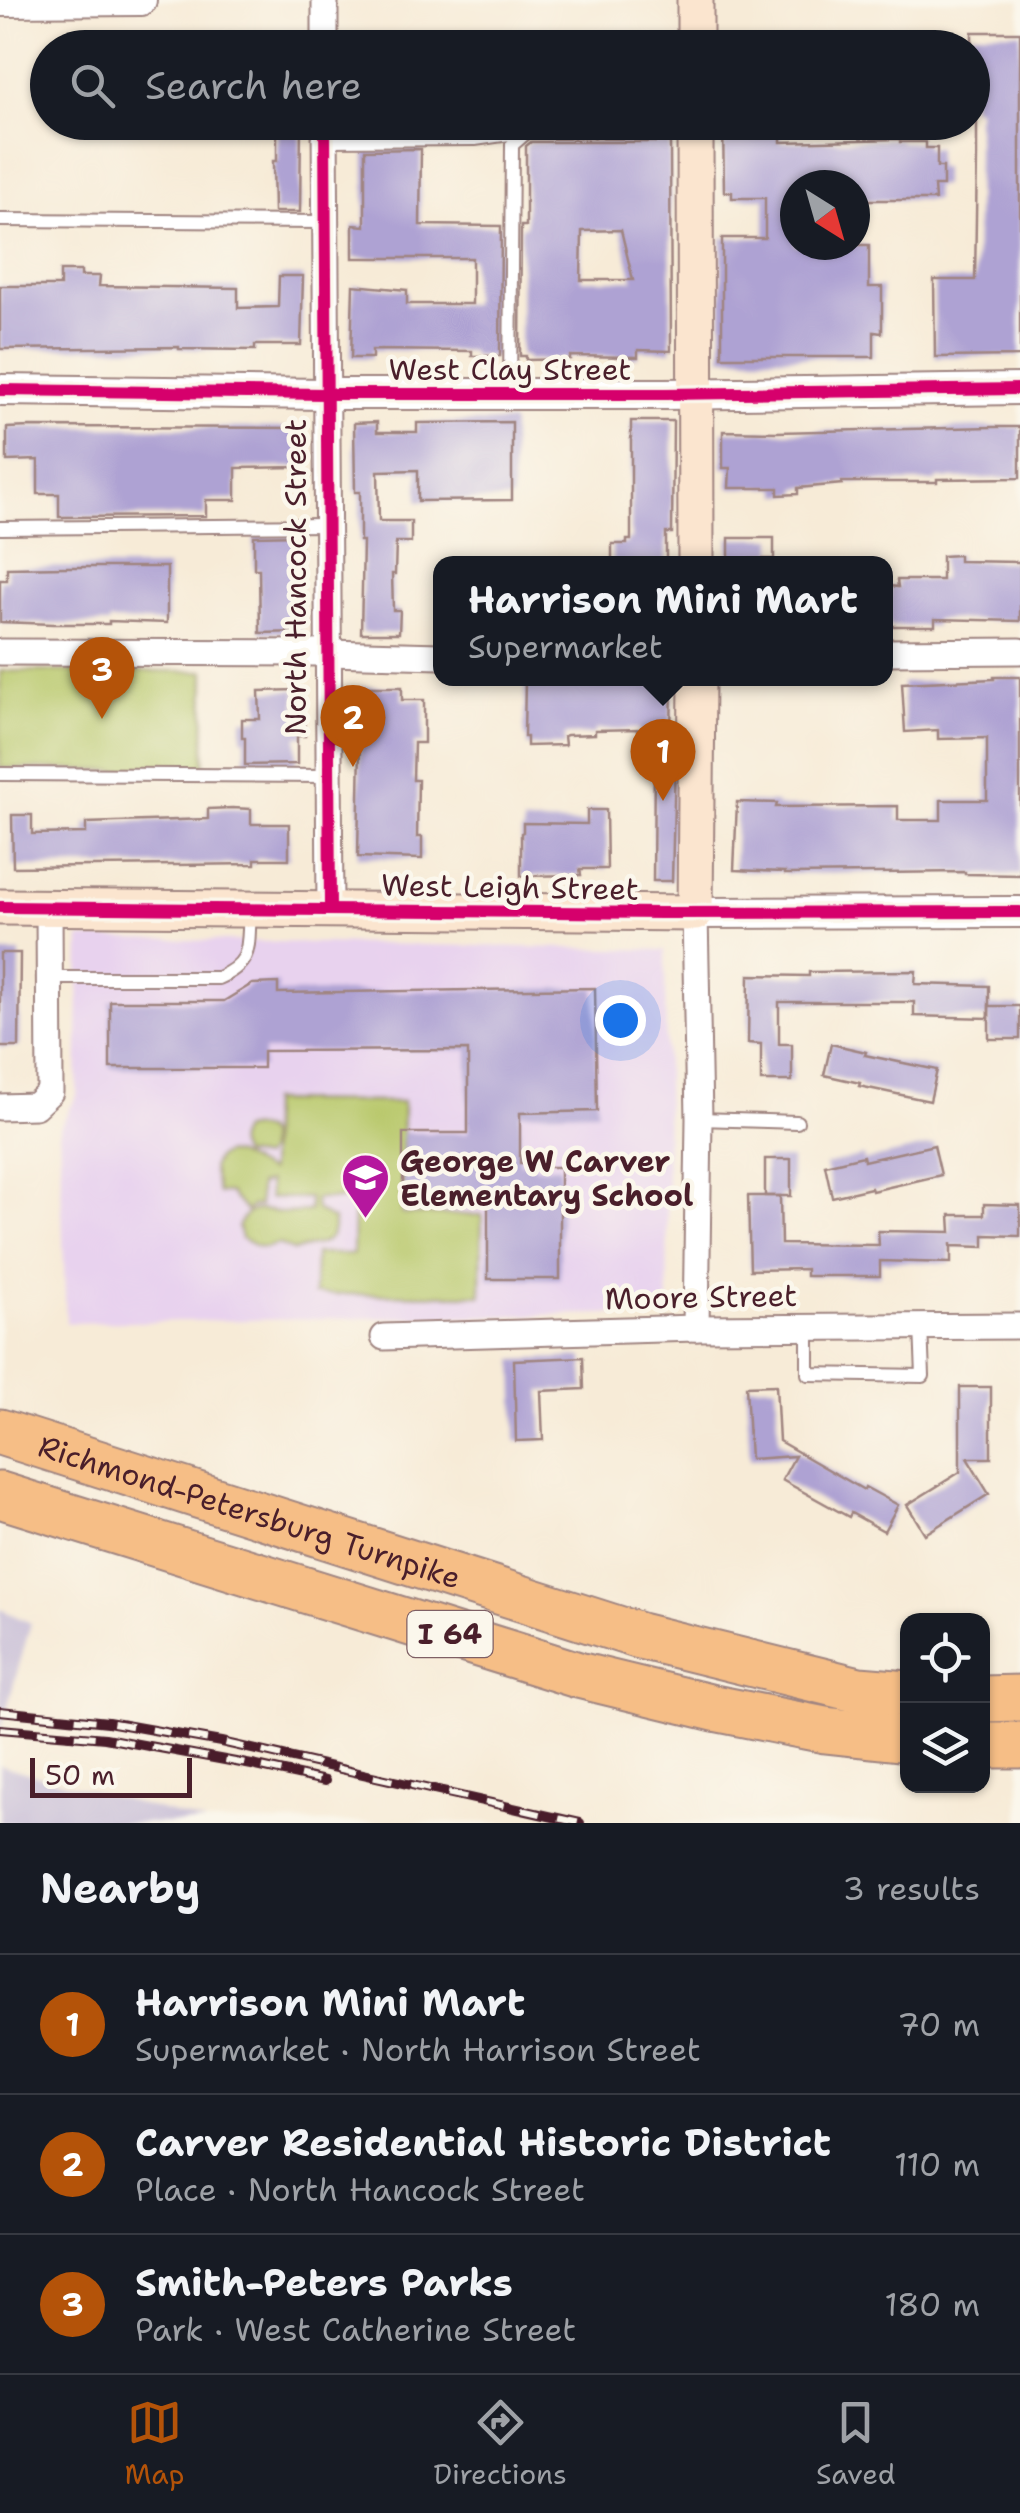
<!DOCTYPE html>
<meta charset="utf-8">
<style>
:root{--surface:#171b24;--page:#242831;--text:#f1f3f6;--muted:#9ea1a6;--line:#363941;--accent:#b45309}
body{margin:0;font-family:"Shantell Sans",sans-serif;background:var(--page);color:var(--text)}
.controls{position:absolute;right:30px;bottom:30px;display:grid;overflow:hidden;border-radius:20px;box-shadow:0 2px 8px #0004}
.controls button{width:90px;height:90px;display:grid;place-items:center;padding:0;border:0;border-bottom:2px solid var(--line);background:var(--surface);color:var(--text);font:50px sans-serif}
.compass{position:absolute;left:780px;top:170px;width:90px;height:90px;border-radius:50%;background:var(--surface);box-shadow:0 2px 8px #0004;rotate:143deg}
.scale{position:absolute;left:30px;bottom:25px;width:162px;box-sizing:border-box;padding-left:10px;border:5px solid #4a1f2b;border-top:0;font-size:28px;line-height:35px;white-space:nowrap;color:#4a1f2b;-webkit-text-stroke:8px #fbf7ec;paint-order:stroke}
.you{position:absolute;left:620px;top:1020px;width:35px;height:35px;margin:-25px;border:8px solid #fff;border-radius:50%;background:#1a73e8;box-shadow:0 0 0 15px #1a73e833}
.badge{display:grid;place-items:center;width:65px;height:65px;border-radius:50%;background:var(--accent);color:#fff;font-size:32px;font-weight:700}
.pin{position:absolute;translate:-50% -82px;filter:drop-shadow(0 2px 5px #0008)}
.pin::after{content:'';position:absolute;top:52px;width:35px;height:30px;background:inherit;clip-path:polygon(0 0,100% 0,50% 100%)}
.popup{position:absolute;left:433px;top:556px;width:460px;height:130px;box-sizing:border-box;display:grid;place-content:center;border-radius:20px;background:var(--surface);filter:drop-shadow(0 2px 8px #0005);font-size:32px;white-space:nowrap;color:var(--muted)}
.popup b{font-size:38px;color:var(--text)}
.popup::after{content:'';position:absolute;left:50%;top:100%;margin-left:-20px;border:20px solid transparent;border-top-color:var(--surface)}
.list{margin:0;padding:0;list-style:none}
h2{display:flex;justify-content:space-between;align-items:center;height:130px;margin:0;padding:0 40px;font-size:42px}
h2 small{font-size:32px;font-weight:400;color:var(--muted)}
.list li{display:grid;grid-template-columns:65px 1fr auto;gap:30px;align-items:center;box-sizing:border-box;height:140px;padding:0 40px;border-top:2px solid var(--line)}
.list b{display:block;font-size:38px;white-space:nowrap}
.list p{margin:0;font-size:32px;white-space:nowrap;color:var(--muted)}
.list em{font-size:32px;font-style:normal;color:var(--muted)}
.icon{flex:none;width:55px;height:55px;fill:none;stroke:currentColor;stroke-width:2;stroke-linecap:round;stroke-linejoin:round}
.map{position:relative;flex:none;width:1020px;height:1823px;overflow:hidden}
.search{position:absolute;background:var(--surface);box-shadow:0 2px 8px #0004;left:30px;right:30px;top:30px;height:110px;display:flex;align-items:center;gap:25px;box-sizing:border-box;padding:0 35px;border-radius:55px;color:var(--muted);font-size:38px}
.sheet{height:550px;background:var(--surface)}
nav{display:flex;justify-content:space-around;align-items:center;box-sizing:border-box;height:140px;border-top:2px solid var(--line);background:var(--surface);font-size:28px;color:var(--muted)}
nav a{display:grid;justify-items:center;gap:5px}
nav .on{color:var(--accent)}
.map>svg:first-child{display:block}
.built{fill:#e8d2ee}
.industrial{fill:#c9bfd7}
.green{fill:#b7c769;stroke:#80734a;stroke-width:2.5}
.building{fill:#aea2d3;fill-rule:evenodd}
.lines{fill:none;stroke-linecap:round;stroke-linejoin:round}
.service-casing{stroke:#a08581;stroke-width:16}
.minor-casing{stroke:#a08581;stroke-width:29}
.tertiary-casing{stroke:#a08581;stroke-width:34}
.secondary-casing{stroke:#a08581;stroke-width:39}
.motorway-casing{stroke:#a08581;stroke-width:49}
.service{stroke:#fff;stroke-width:12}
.minor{stroke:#fff;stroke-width:25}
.tertiary{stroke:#fff;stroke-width:30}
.secondary{stroke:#fbe5cf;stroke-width:35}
.motorway{stroke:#f6be86;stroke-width:45}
.rail-casing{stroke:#4a1f2b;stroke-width:10}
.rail{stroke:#fbf7ec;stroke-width:6;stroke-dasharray:19;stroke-linecap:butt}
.cycleway-casing{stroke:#fbf7ec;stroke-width:19}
.cycleway{stroke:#d6006c;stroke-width:12}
.labels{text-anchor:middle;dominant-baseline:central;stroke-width:9;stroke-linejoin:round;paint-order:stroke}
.shield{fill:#fbf7ec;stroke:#7f6065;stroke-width:2.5}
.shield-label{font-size:28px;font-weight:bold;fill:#4a1f2b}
.street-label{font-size:30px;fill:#4a1f2b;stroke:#fbf7ec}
.poi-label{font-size:30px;font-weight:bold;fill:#4a1f2b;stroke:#fbf7ec;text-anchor:start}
</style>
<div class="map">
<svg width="1020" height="1823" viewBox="0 0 1020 1823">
<rect width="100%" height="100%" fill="#fbf7ec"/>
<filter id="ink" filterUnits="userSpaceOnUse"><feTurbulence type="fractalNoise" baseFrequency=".01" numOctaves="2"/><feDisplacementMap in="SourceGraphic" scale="20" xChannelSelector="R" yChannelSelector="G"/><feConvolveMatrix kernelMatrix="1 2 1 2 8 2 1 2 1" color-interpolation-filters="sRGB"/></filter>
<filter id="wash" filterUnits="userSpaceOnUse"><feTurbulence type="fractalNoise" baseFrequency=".0048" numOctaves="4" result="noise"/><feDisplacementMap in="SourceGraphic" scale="40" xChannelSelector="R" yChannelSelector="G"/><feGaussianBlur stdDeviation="2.25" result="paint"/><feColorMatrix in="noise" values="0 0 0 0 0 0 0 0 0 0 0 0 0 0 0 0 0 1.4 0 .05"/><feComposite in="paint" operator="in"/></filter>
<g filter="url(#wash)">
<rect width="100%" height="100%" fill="#f7ebd7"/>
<!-- built -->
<polygon class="built" points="80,938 665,950 668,1313 66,1323 59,1128 77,1096"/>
<!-- industrial -->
<g class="industrial">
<polygon points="0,1609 31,1623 0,1733"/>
<polygon points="0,1765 206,1823 0,1823"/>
</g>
<!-- green -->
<g class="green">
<polygon points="0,671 205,671 204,773 0,768"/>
<path d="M270,1101L403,1102L402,1214L482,1215L481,1295L314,1294L315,1254H353L354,1199H315L316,1210L333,1220C336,1249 312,1243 294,1251L279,1244L264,1248L256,1246L241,1238L238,1227C250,1202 261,1211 283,1213C292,1213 302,1212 310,1211L309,1198H269L268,1182L259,1185V1206H252L246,1211L229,1193H218L212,1168L217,1158L226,1153L236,1155L269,1172Z"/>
<path d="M255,1128L264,1130C269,1137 269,1151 263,1158L242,1155C236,1146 236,1140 242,1130Z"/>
</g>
<g id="blocks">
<!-- building -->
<g class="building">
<polygon points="972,32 1020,32 1020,356 935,357 934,280 975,280 977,155 977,108 972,108"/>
<polygon points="277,122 301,122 300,212 274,212 273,161 277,161"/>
<polygon points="723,122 781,122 781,142 900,139 900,142 926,142 926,148 937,148 937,167 943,167 943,186 934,186 935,200 855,200 855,185 795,185 795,245 869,245 869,287 882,287 882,333 874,332 874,357 722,357 722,238 765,238 765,198 732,198 732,192 724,192"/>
<path d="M531,142H670L671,351L638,350V357L570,356V359L526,360V356H520L521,226H526V146ZM621,230L633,280H581L582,231Z"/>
<polygon points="421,149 420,225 501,226 500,356 472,356 472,351 372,350 372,358 351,358 353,285 407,290 407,304 472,304 472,258 353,258 353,225 365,226 365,150"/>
<polygon points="60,271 81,271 81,276 100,276 99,286 238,288 238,308 278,307 279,276 303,276 301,345 255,345 255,350 179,349 179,347 0,349 0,286 60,286"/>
<polygon points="631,421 673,421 672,533 666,533 666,564 612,564 612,544 627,544 627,540 631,540"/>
<polygon points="377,422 377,432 417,432 417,423 512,422 512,500 418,501 418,470 378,471 379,521 411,521 411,542 396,542 395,574 392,574 393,610 400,610 399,633 361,633 363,541 360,541 360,492 355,492 354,423"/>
<polygon points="30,427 302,428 303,465 298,465 298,467 236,468 236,500 206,500 206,516 59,517 59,494 38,494 38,460 7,461 7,428"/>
<polygon points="993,427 1020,427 1020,478 937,479 937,482 842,482 842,484 798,488 798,494 778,495 778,488 729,488 730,468 723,468 723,431 777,432"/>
<polygon points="300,535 300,632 260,633 259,569 254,569 254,536"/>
<rect x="729" y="538" width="45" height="21"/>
<polygon points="959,555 959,561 1020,562 1020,621 935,619 935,626 889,626 890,586 898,587 897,580 942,580 942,556"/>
<polygon points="67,567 167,567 167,623 109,621 109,624 53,624 0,622 0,580 7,580 7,568"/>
<polygon points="994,677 1020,677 1020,875 965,874 965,872 785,874 785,872 734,870 737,802 777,803 776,807 898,806 898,820 941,820 941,800 987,800 987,738 938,739 938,730 905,732 902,683 994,679"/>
<polygon points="672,678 671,738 674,738 675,759 672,881 653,881 654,760 641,761 640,729 595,730 595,734 567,735 564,736 565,745 527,746 527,737 524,737 525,679"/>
<polygon points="361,687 402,687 402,700 424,700 424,743 414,743 413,780 418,780 417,837 422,837 422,859 358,857"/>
<polygon points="296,690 296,718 304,718 305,736 297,736 297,764 245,765 245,738 242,738 242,719 260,719 259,691"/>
<polygon points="232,808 251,809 251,824 289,824 289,859 255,859 255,864 13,867 12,815 32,815 32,834 86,833 86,823 208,819 208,809"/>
<polygon points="587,810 606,810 607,869 580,869 581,875 521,876 521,833 523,832 523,823 587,824"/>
<polygon points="0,953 20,953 19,1047 0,1047"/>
<polygon points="916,971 915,984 989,986 989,1018 914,1016 914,1002 779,1002 779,1044 792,1044 792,1081 761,1081 761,1044 748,1043 749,975 809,976 809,972"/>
<polygon points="278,983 278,993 595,988 597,1111 520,1113 520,1163 534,1163 534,1167 560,1167 560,1279 488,1279 488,1198 403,1198 403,1133 468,1133 468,1050 263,1051 263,1068 110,1068 110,1001 224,1001 252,984"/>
<rect x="989" y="1006" width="31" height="33"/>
<polygon points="831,1044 866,1052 865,1055 937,1070 930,1101 859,1086 860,1083 824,1075"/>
<polygon points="934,1145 941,1175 872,1191 871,1188 832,1197 825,1165 863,1156 864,1161"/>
<rect x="765" y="1159" width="26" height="37"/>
<polygon points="748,1196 780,1196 781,1244 879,1245 878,1231 951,1232 950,1215 984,1215 984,1204 1020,1205 1020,1236 984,1235 984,1247 951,1246 951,1243 951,1263 880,1261 880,1276 806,1276 806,1269 750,1270"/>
<polygon points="583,1357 584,1389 541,1391 543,1440 516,1441 514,1360"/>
<polygon points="776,1385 779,1441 864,1490 865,1487 898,1505 884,1531 851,1513 849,1517 782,1480 795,1456 750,1459 746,1386"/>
<polygon points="960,1387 991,1387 991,1458 967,1458 989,1494 925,1534 907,1505 960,1472"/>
</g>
</g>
</g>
<g filter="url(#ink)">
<use href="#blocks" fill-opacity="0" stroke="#a08581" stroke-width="2.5"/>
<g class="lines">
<defs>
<g id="service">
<polyline points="325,140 475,139 524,132"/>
<polyline points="0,220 326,222"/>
<polyline points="510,394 512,145 527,132 693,132"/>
<polyline points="0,528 328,525"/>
<polyline points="0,774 329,776"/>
<path d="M49,978H218C254,962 247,947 250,912"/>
<polyline points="699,1119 797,1122"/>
<polyline points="808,1327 808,1374 923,1376 921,1326"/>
</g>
<g id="minor">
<polyline points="325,0 325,48"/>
<polyline points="325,122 330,910"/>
<polyline points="0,652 328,653 440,656"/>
<polyline points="886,652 1020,651"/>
<polyline points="695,913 699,1119 696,1328"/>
<polyline points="0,1107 35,1106 50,1092 49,908"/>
<polyline points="384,1337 696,1328 1020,1326"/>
</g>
<g id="tertiary">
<polyline points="0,1 141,0"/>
<polyline points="0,390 327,394 665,394 1020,389"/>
<polyline points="695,913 1020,912"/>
</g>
<g id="secondary">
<polyline points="695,48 695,0"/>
<polyline points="695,122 696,564"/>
<polyline points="0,907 695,913 697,678"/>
</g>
<g id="motorway">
<path id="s1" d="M0,1432L640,1636L859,1690L908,1694"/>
<polyline points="0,1495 578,1675 714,1708 825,1730 908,1739"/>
<polyline points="982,1699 1020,1698"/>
<polyline points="982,1745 1020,1745"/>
</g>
</defs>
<!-- service casing -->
<use href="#service" class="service-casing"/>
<!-- minor casing -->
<use href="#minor" class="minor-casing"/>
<!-- tertiary casing -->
<use href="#tertiary" class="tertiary-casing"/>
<!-- secondary casing -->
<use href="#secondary" class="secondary-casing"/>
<!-- motorway casing -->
<use href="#motorway" class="motorway-casing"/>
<!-- service -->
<use href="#service" class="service"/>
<!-- minor -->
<use href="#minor" class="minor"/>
<!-- tertiary -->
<use href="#tertiary" class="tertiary"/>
<!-- secondary -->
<use href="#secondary" class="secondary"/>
<!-- motorway -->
<use href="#motorway" class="motorway"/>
<defs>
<g id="rail">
<polyline points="0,1711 108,1722 221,1742 580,1823"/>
<polyline points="0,1729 105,1738 252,1765 325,1781"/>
</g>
</defs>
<!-- rail casing -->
<use href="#rail" class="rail-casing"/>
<!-- rail -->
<use href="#rail" class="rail"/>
<defs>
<g id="cycleway">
<polyline points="325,122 330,910"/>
<polyline points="0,390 327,394 665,394 1020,389"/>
<polyline points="0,907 661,913 1020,912"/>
</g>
</defs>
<!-- cycleway casing -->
<use href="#cycleway" class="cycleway-casing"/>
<!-- cycleway -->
<use href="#cycleway" class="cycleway"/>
</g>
</g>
<!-- icons -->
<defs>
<symbol id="school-pin" viewBox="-11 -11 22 30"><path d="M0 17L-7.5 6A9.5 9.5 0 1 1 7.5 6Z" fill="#b5179e" stroke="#fbf7ec"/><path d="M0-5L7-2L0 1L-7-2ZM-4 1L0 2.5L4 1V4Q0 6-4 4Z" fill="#fff"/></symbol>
</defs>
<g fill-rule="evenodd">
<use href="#school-pin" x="338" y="1150" width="55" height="75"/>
</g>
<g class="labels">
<!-- shield labels -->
<rect class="shield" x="407.5" y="1611" width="85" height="46" rx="8"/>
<g class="shield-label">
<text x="450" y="1634">I 64</text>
</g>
<!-- street labels -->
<g class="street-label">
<text x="510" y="369">West Clay Street</text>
<text transform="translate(295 577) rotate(-90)">North Hancock Street</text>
<text transform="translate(510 887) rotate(1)">West Leigh Street</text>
<text transform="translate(701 1297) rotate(-1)">Moore Street</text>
<text stroke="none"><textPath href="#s1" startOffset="262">Richmond-Petersburg Turnpike</textPath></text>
</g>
<!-- poi labels -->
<g class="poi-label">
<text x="400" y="1161">George W Carver<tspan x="400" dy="34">Elementary School</tspan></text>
</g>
</g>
</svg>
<div class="controls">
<button><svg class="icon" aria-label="locate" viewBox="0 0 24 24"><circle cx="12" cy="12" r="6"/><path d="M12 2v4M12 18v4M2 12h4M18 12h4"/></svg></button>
<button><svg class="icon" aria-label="layers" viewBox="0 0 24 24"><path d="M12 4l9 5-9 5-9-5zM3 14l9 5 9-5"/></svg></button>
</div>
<svg class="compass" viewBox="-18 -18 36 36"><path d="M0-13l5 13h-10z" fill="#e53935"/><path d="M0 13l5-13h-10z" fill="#9ea1a6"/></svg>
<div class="scale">50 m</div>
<div class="you"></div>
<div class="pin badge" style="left:663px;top:801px">1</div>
<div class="popup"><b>Harrison Mini Mart</b>Supermarket</div>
<div class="pin badge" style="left:353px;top:767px">2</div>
<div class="pin badge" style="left:102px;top:719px">3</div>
<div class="search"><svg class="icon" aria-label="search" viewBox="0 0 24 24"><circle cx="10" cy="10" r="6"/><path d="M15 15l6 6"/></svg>Search here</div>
</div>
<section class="sheet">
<h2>Nearby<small>3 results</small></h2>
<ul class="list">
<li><span class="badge">1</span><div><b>Harrison Mini Mart</b><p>Supermarket · North Harrison Street</p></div><em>70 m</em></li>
<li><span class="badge">2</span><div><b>Carver Residential Historic District</b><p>Place · North Hancock Street</p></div><em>110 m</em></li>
<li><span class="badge">3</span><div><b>Smith-Peters Parks</b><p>Park · West Catherine Street</p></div><em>180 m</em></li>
</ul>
</section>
<nav>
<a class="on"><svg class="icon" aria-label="map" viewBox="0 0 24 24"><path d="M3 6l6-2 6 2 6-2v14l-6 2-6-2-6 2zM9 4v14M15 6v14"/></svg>Map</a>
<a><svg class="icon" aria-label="directions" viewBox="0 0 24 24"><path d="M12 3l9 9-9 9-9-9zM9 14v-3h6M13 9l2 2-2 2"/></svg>Directions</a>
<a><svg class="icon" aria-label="saved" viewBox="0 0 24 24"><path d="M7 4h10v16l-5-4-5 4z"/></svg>Saved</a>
</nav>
